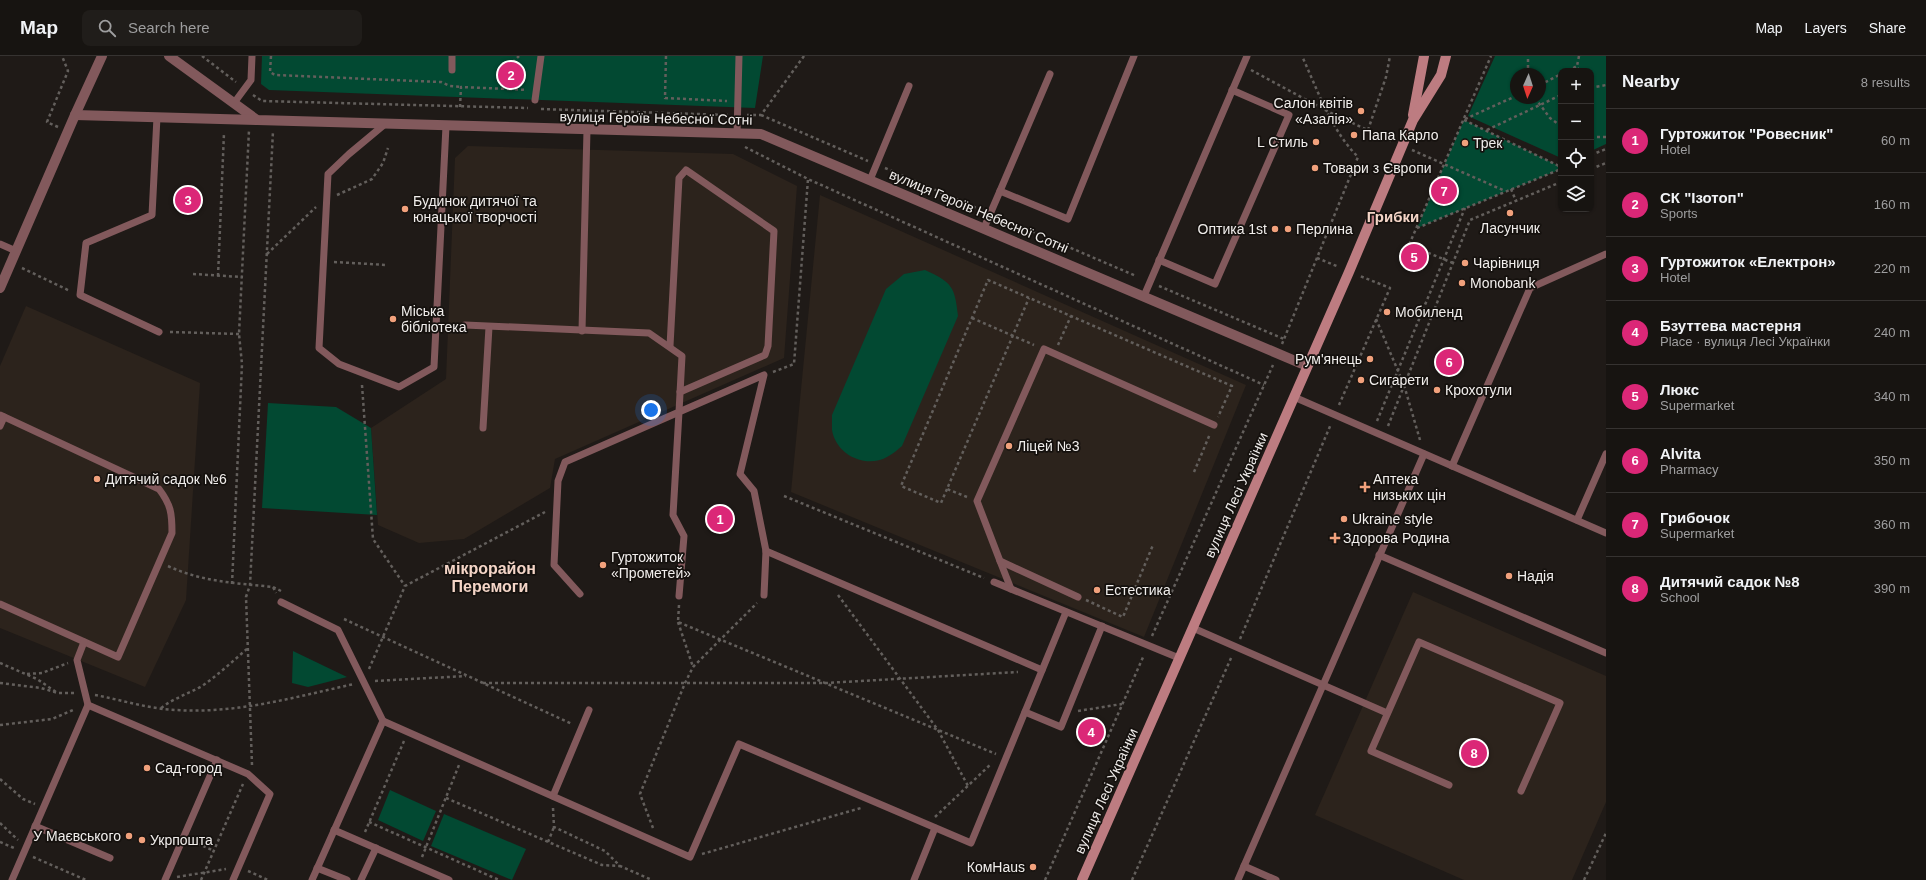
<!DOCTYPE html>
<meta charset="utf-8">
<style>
:root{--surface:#171411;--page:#201d1a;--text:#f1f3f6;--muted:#9e9e9f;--line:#363331;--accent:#db2777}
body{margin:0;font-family:Arial,sans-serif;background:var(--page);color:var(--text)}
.controls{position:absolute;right:12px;top:12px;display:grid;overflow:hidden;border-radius:8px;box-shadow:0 1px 3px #0004}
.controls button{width:36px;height:36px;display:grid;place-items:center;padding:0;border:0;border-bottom:1px solid var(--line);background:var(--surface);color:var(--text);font:20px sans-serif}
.compass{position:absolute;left:1510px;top:12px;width:36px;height:36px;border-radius:50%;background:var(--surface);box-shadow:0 1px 3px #0004;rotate:183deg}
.you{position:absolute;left:651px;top:354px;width:14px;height:14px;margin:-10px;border:3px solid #fff;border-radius:50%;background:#1a73e8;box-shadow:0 0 0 6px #1a73e833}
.badge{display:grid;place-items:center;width:26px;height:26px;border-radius:50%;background:var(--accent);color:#fff;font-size:13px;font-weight:700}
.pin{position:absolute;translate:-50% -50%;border:2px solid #fff;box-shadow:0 1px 4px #0006}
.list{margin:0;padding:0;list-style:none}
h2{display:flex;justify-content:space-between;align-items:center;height:52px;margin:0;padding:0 16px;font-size:17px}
h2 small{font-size:13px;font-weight:400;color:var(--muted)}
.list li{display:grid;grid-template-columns:26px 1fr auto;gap:12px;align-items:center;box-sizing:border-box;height:64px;padding:0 16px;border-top:1px solid var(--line)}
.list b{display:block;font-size:15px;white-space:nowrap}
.list p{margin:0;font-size:13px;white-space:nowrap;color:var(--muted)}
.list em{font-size:13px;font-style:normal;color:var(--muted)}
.icon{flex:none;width:22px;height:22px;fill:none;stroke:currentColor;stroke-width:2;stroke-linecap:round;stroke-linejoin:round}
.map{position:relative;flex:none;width:1606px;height:824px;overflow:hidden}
header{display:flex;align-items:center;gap:24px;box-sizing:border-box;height:56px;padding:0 20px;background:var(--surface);border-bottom:1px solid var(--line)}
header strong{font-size:19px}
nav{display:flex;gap:22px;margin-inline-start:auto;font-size:14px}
.search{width:280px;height:36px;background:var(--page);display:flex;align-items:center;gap:10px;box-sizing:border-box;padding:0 14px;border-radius:8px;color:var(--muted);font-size:15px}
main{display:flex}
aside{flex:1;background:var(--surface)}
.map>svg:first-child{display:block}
.built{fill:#2c231c}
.green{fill:#024932;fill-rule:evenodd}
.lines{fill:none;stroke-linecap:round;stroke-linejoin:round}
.path{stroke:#635f5c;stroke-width:2.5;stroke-dasharray:3 3;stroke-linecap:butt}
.lane{stroke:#82595c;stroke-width:7}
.street{stroke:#82595c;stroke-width:10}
.secondary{stroke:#bd7c81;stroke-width:10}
.poi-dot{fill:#f1a17c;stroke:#15110e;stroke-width:1.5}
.labels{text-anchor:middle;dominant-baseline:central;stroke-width:3.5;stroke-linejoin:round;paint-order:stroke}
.poi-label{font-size:14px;fill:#f1eeec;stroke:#15110e;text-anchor:start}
.street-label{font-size:14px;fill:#f1eeec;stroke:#15110e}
.neighbourhood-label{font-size:15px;font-weight:bold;fill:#f4d5c7;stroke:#15110e}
.quarter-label{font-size:16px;font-weight:bold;fill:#f4d5c7;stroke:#15110e}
</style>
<header>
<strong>Map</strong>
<div class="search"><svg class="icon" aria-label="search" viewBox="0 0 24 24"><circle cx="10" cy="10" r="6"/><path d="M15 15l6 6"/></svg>Search here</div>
<nav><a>Map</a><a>Layers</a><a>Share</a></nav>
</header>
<main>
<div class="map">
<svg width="1606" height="824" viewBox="0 0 1606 824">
<rect width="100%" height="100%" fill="#1f1a17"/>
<!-- built -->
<g class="built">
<polygon points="468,90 733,98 797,130 784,302 555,403 550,432 464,483 419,487 378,469 371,372 446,323 455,102"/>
<polygon points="820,139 1246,329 1144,581 791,436"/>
<polygon points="26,250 200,327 186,544 145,631 0,572 0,310"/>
<polygon points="1413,536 1606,620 1606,746 1572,824 1464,824 1315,759"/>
</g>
<!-- green -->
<g class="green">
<polygon points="262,0 763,0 755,52 269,34 261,28"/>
<path d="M1495,0H1606V88L1591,95V15H1561V102L1468,60ZM1516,18H1540V42H1516Z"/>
<polygon points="1464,64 1561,111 1561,113 1417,172"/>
<path d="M925,214C952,226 955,231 958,260L902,390C897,394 893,398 887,401C866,413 836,399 832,374C832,369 832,364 832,359L886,233L904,218Z"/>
<polygon points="268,347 336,351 371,372 377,459 262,452"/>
<polygon points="293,595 347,621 308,631 292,627"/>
<polygon points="390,734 436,755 423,785 378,764"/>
<polygon points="444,758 526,793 512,824 431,790"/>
</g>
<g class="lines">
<!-- path -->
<g class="path">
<polyline points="202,0 236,26"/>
<polyline points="271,0 270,16 275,19 441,26 450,30 461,31"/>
<polyline points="666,0 665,42 727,45"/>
<polyline points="1579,0 1577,10 1579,15"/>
<polyline points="1251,14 1327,55 1391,85"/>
<polyline points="1568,15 1577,10"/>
<polyline points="1528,18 1528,0"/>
<polyline points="1540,29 1561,18"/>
<polyline points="1591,29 1595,31 1606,29"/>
<polyline points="509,33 527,34"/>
<polyline points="253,39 262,45 528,52"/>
<polyline points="1535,42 1550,62 1561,70"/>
<polyline points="460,51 461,31 509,33 510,9 519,0"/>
<polyline points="541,53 728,59"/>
<polyline points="747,59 761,59 804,0"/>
<polyline points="761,59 868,105"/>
<polyline points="1465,63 1516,40"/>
<polyline points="1464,64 1561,111"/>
<polyline points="58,71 47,66 68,15 62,0"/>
<polyline points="1368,74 1386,21 1390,0"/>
<polyline points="1487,74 1561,39"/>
<polyline points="1591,81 1606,81"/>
<polyline points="745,91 808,123 1264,329"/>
<polyline points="1412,94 1505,135"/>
<polyline points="1591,99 1606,93"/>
<polyline points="885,112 981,154"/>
<polyline points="1591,113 1606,107"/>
<polyline points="1511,133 1516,145"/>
<polyline points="337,139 372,123 383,107 388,92"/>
<polyline points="999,161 1136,220"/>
<polyline points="1417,172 1561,113"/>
<polyline points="267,198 316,151"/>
<polyline points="1317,202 1339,211"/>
<polyline points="334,206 387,209"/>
<polyline points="1453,207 1409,189 1491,0"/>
<polyline points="22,212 70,235"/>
<polyline points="193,218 242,221"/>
<polyline points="218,220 224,77"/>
<polyline points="1159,230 1284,283"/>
<polyline points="1423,252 1433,257"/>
<polyline points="972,262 1034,289"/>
<polyline points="1376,263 1404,329 1420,384"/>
<polyline points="170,276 239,278"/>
<path d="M1282,288L1358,101C1331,74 1318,35 1302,0"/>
<polyline points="1058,289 1071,260"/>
<polyline points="773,316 794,308 808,123"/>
<polyline points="362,329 373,483 405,530"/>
<polyline points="1339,349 1390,232 1360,220"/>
<polyline points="1377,365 1465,152"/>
<polyline points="1388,370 1470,164 1561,126"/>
<polyline points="1194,416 1210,378"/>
<polyline points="947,433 941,447 901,430 988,224 1232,330 1218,361"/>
<polyline points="784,440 984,522"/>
<polyline points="967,441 947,433 1029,242"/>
<path d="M168,510C202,526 236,527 273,531L276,537"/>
<polyline points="232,528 242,308 239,278 249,74"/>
<polyline points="273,531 281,535"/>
<polyline points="838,539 938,674 968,730"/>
<polyline points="1086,544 1123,561 1153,489"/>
<polyline points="679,549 678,566 996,698"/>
<polyline points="344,563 572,668"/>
<polyline points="678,566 693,611"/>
<polyline points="1152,580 1273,309"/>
<polyline points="1240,583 1331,368"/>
<polyline points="0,607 37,623 56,636"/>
<polyline points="369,613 405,530 545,456"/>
<polyline points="27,618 42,617 68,607"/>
<polyline points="375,625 466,620"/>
<polyline points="0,627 41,632 58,637 74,637"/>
<polyline points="483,627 826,627 1018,616"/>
<path d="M95,639C122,644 149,653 176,654C237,658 295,641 354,628"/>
<path d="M161,652C174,642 188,638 202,630C218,619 233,605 248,592"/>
<polyline points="1078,655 1122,648"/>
<polyline points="0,669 52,663 73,654"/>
<polyline points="252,709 246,541 250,529 273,75"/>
<polyline points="0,723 23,743 35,748"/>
<polyline points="446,742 602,809 620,810"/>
<polyline points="553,752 554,771 605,795 620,810 652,824"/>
<polyline points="935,761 991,708"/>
<polyline points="369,766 499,824"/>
<polyline points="0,767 18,784"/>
<polyline points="653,772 640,738 685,627 693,611 757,547"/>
<polyline points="365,776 404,685"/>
<polyline points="192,785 214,795"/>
<polyline points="0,786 14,792"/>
<polyline points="548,786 554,771"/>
<polyline points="702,798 861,752"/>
<polyline points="33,801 86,824"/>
<polyline points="422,801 459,709"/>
<polyline points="248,815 268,824"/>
<polyline points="177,821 226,813"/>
<polyline points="201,824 243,728"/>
<polyline points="1045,824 1144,599"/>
<polyline points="1132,824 1232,600"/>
<polyline points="1584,824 1606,777"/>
</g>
<!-- lane -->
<g class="lane">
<polyline points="452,14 452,0"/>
<polyline points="1050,18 1000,135 1068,163 1134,0"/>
<polyline points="535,44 541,0"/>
<polyline points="234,47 251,24 252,0"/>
<polyline points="157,61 152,159 86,187 80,239 159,276"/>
<polyline points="385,68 349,98 328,118 319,292 339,308 399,331 434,311 446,70"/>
<polyline points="737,78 739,0"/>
<polyline points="870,124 909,30"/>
<polyline points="984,172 1000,135"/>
<polyline points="0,188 16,195"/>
<polyline points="1159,204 1215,228 1289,59 1232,34"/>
<polyline points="1144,240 1247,0"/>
<polyline points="465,269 649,277 682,300 679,356 565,406 558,425 554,509 580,538"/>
<polyline points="582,275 587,74"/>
<polyline points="670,290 679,122 686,114 774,175 768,290 765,299 680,336"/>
<polyline points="1294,341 1606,477"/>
<path d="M0,359L159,433C171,449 172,457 172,477L118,601L0,548"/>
<polyline points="0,370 4,361"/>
<polyline points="483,372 489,271"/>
<polyline points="1452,410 1530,232 1606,198"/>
<polyline points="1577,464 1606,398"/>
<polyline points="766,495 1042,614"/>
<polyline points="1379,499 1606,597"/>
<polyline points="1000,505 1011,533"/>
<polyline points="994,526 1179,602"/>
<polyline points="679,540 684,480 673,459 679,356 764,319 740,418 754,435 766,495 764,539"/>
<polyline points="1078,541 1000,505 977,445 1044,293 1214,369"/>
<polyline points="281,546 338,574 383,665"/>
<polyline points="1193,572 1387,657"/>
<polyline points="84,586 77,604 88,649"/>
<polyline points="1025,656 1061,671 1102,570"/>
<polyline points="1449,729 1371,695 1419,586 1560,647 1521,735"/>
<polyline points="553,740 589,654"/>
<polyline points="35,770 110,802"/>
<polyline points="334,774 449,824"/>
<polyline points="1244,810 1424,398"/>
<polyline points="317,812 347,824"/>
<polyline points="12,824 88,649 248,718 270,738 233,824"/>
<polyline points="165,824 217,704"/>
<polyline points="312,824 383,665 690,801 739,688 971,787 1066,556"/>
<polyline points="361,824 376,792"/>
<polyline points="914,824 935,772"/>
<polyline points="1238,824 1244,810 1276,824"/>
</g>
<!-- street -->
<g class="street">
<polyline points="169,0 257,64 761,78 1307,310"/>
<polyline points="75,59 257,64"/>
<polyline points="0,232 75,59 102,0"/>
</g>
<!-- secondary -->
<g class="secondary">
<polyline points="1413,59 1424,0"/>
<polyline points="1082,824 1349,216 1413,64 1441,19 1446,0"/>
</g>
</g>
<!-- markers -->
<g class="poi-dot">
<circle cx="1361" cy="55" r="4"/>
<circle cx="1354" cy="79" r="4"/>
<circle cx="1316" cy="86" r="4"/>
<circle cx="1465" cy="87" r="4"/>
<circle cx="1315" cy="112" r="4"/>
<circle cx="405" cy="153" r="4"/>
<circle cx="1510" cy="157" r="4"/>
<circle cx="1275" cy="173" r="4"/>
<circle cx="1288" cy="173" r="4"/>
<circle cx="1465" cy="207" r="4"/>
<circle cx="1462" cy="227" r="4"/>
<circle cx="1387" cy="256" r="4"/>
<circle cx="393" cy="263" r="4"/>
<circle cx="1370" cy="303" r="4"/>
<circle cx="1361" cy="324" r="4"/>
<circle cx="1437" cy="334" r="4"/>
<circle cx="1009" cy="390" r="4"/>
<circle cx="97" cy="423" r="4"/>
<path d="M1363 425h4v4h4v4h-4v4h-4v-4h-4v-4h4z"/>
<circle cx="1344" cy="463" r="4"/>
<path d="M1333 476h4v4h4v4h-4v4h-4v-4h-4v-4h4z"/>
<circle cx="603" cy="509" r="4"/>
<circle cx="1509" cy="520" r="4"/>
<circle cx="1097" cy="534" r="4"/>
<circle cx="147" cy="712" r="4"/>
<circle cx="129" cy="780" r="4"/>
<circle cx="142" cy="784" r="4"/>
<circle cx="1033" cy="811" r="4"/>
</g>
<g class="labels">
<!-- poi labels -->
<g class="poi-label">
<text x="1353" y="47" text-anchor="end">Салон квітів<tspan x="1353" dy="16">«Азалія»</tspan></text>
<text x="1362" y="79">Папа Карло</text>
<text x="1308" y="86" text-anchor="end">L Стиль</text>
<text x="1473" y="87">Трек</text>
<text x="1323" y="112">Товари з Європи</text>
<text x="413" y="145">Будинок дитячої та<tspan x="413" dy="16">юнацької творчості</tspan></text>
<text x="1510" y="172" text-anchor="middle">Ласунчик</text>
<text x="1267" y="173" text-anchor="end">Оптика 1st</text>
<text x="1296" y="173">Перлина</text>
<text x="1473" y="207">Чарівниця</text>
<text x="1470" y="227">Monobank</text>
<text x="401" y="255">Міська<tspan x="401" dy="16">бібліотека</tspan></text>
<text x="1395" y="256">Мобиленд</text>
<text x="1362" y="303" text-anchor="end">Рум'янець</text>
<text x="1369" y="324">Сигарети</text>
<text x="1445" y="334">Крохотули</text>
<text x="1017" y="390">Ліцей №3</text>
<text x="105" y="423">Дитячий садок №6</text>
<text x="1373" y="423">Аптека<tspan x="1373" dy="16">низьких цін</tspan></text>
<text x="1352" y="463">Ukraine style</text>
<text x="1343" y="482">Здорова Родина</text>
<text x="611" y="501">Гуртожиток<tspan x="611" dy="16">«Прометей»</tspan></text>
<text x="1517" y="520">Надія</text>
<text x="1105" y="534">Естестика</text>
<text x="155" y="712">Сад-город</text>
<text x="121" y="780" text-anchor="end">У Маєвського</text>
<text x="150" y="784">Укрпошта</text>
<text x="1025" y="811" text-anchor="end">КомHaus</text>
</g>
<!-- street labels -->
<g class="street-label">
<text transform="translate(656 62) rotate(1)">вулиця Героїв Небесної Сотні</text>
<text transform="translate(979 155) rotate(23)">вулиця Героїв Небесної Сотні</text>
<text transform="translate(1236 439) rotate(-66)">вулиця Лесі Українки</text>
<text transform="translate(1106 735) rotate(-66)">вулиця Лесі Українки</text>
</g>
<!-- neighbourhood labels -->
<g class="neighbourhood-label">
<text x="1393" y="160">Грибки</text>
</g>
<!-- quarter labels -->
<g class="quarter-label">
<text x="490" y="512">мікрорайон<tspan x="490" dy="18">Перемоги</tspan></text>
</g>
</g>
</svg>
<div class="controls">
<button>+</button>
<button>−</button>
<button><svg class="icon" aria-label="locate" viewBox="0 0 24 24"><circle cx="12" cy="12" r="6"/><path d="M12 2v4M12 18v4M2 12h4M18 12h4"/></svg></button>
<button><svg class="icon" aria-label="layers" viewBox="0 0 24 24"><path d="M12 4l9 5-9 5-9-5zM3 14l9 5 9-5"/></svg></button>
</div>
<svg class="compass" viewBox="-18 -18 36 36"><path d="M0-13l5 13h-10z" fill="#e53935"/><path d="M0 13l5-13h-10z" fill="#9e9e9f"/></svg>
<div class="you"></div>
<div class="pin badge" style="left:720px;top:463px">1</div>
<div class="pin badge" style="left:511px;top:19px">2</div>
<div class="pin badge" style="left:188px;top:144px">3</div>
<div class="pin badge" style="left:1091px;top:676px">4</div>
<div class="pin badge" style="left:1414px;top:201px">5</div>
<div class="pin badge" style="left:1449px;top:306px">6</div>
<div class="pin badge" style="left:1444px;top:135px">7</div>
<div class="pin badge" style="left:1474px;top:697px">8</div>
</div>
<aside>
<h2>Nearby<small>8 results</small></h2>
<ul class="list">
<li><span class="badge">1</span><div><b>Гуртожиток &quot;Ровесник&quot;</b><p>Hotel</p></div><em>60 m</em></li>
<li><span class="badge">2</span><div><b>СК &quot;Ізотоп&quot;</b><p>Sports</p></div><em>160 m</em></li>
<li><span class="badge">3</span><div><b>Гуртожиток «Електрон»</b><p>Hotel</p></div><em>220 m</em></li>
<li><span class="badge">4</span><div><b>Бзуттева мастерня</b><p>Place · вулиця Лесі Українки</p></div><em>240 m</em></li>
<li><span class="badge">5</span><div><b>Люкс</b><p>Supermarket</p></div><em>340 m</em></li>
<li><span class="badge">6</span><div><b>Alvita</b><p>Pharmacy</p></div><em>350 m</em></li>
<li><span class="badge">7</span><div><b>Грибочок</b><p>Supermarket</p></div><em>360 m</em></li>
<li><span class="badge">8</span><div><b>Дитячий садок №8</b><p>School</p></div><em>390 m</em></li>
</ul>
</aside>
</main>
